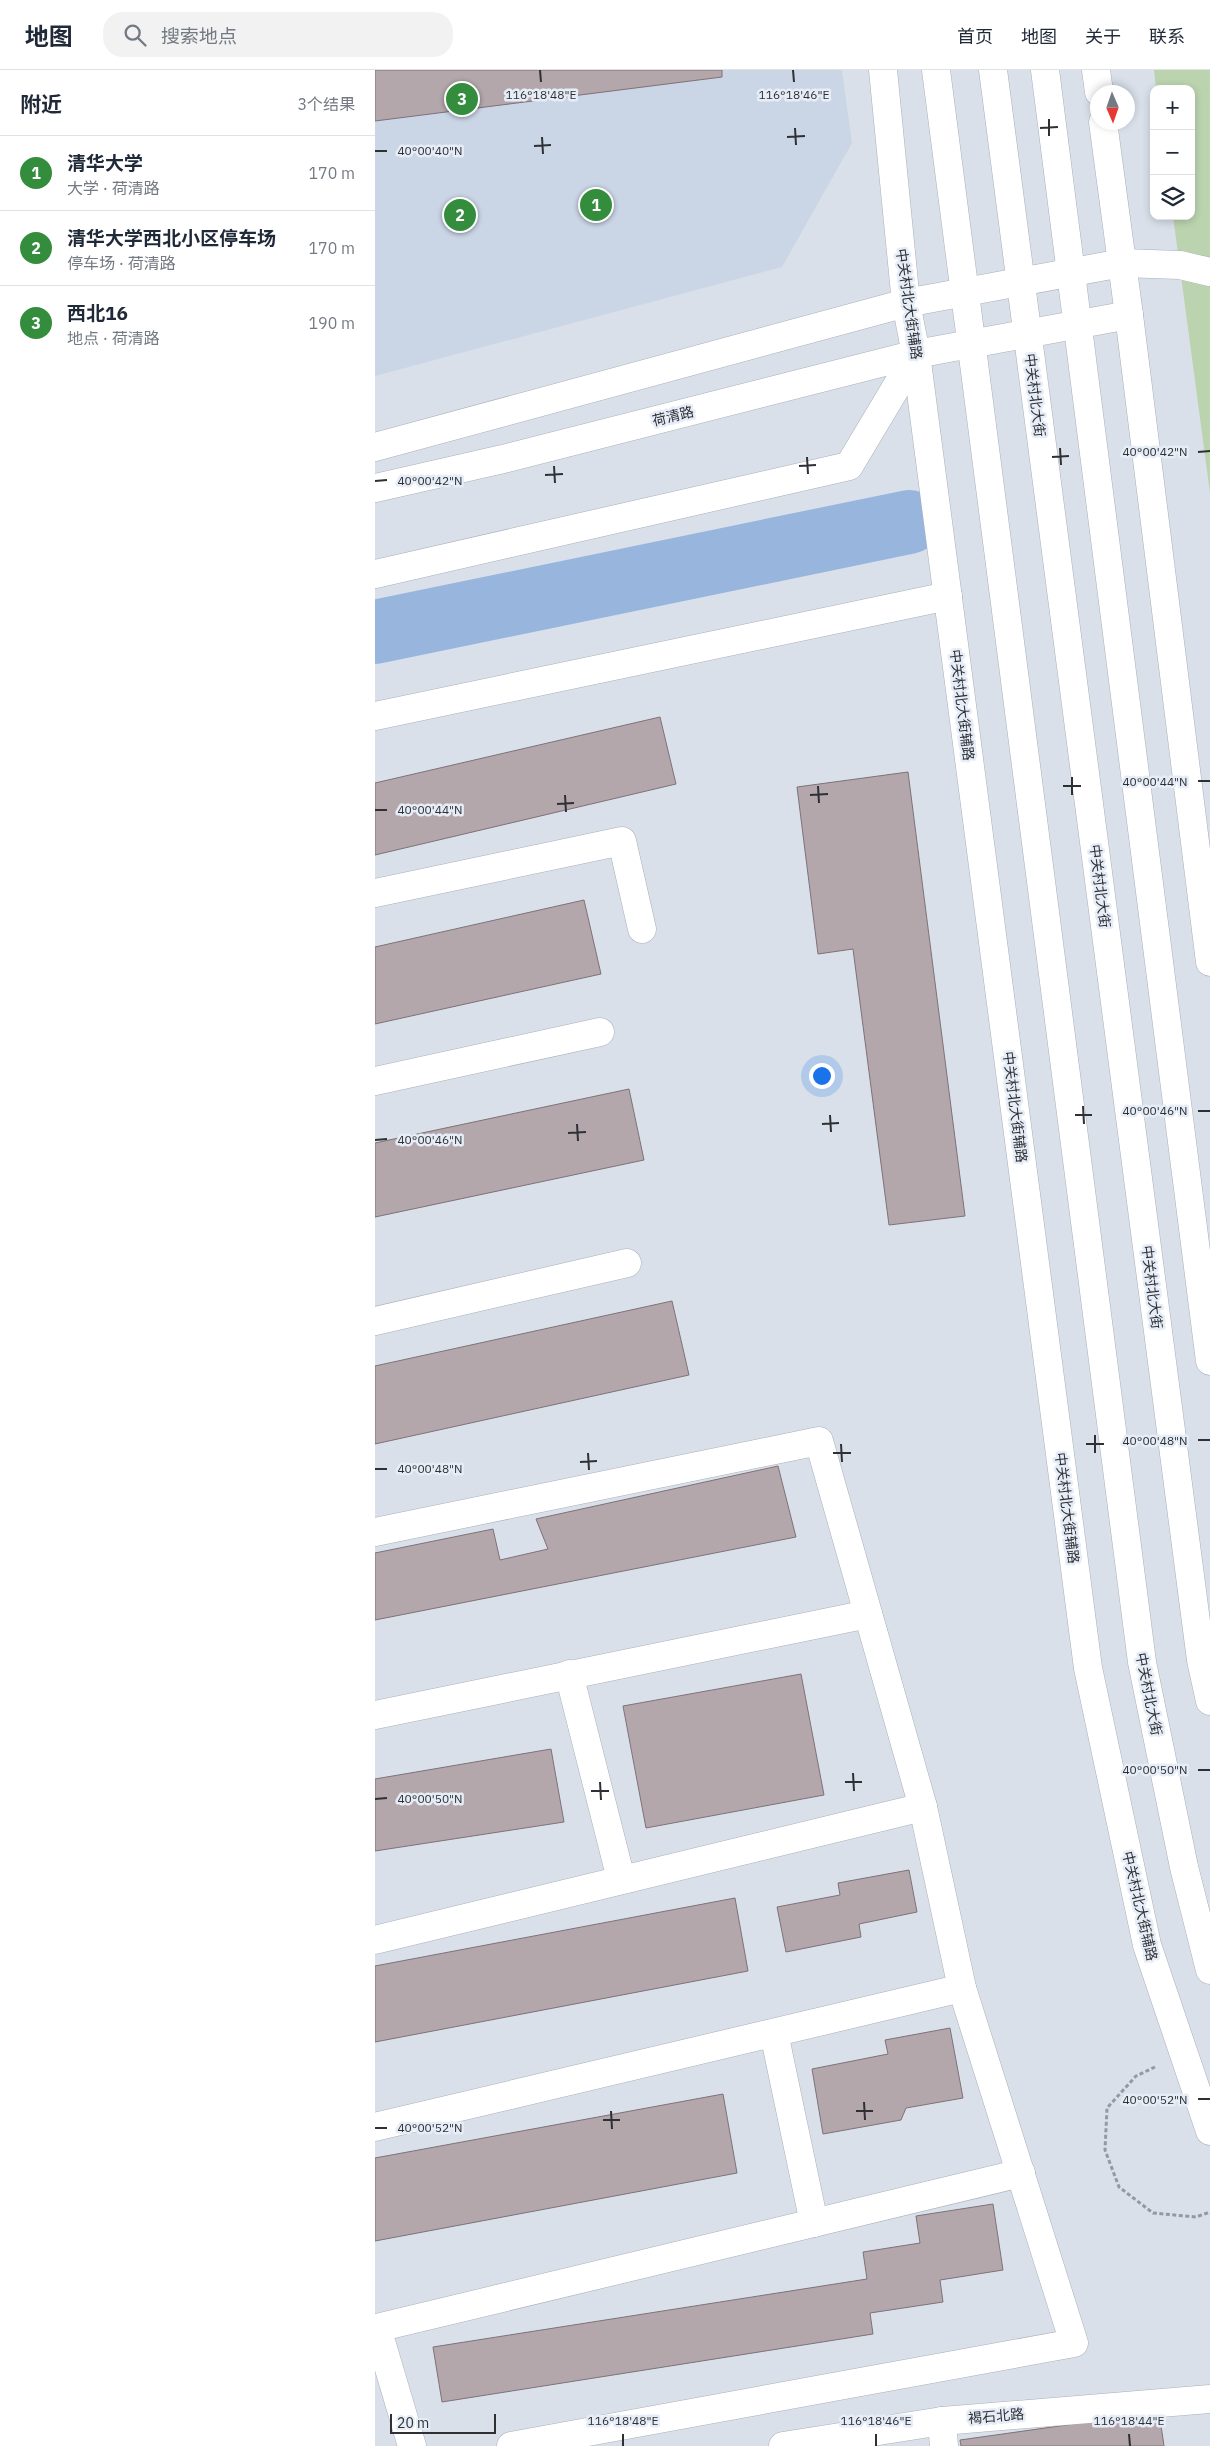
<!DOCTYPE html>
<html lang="zh">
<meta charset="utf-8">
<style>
:root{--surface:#fff;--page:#f2f2f3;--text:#1f2937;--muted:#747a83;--line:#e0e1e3;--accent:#338d3d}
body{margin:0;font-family:"IBM Plex Sans","Noto Sans SC",sans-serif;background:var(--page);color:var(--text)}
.controls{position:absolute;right:15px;top:15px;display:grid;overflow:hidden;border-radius:10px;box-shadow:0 2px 8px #0003}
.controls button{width:45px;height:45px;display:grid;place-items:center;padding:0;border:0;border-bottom:1px solid var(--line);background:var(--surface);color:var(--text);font:25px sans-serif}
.compass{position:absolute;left:715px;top:15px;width:45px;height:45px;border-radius:50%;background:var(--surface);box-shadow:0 2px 8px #0003;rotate:178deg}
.scale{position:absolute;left:15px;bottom:12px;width:106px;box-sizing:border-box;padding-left:5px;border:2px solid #2e3034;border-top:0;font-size:14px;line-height:18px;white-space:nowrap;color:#2e3034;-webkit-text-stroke:4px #e6edf7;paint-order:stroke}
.you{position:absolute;left:446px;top:1005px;width:18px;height:18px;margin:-12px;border:4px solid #fff;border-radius:50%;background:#1a73e8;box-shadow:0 0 0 8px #1a73e833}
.badge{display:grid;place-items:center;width:32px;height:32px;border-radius:50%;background:var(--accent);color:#fff;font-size:16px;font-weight:700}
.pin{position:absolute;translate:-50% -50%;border:2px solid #fff;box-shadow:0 1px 5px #0006}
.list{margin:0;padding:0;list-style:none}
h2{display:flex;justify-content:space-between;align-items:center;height:65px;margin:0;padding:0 20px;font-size:21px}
h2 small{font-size:16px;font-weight:400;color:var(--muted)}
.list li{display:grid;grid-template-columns:32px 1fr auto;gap:15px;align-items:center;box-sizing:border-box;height:75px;padding:0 20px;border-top:1px solid var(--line)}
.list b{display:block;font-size:19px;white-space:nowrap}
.list p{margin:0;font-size:16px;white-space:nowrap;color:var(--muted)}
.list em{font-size:16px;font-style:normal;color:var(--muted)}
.icon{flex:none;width:28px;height:28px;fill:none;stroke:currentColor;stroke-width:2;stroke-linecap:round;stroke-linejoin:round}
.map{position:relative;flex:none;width:835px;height:2376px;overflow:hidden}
header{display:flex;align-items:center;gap:30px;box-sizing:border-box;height:70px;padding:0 25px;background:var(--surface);border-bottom:1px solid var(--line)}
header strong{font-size:24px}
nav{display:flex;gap:28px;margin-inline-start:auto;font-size:18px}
.search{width:350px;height:45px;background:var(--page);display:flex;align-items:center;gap:12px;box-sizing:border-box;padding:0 18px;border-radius:20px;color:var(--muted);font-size:19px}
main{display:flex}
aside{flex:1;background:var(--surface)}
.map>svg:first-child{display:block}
.built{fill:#cad5e6}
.green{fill:#bbd4af}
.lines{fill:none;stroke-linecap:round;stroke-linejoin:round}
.river{stroke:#98b5de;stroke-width:64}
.building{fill:#b3a7ac;stroke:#7d7277}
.minor-casing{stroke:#a9b0b9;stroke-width:29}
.major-casing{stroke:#a9b0b9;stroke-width:29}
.path{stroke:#9499a1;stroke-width:3;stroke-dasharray:4 2.5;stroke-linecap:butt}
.minor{stroke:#fff;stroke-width:28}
.major{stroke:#fff;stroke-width:28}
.ticks{fill:none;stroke:#2e3034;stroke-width:2}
.labels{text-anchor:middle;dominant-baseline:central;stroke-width:5;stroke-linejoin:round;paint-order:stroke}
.street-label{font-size:14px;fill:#2e3034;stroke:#e6edf7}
.ticks-label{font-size:12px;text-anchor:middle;fill:#2e3034;stroke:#e6edf7;stroke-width:5;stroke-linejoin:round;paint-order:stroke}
</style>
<header>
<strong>地图</strong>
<div class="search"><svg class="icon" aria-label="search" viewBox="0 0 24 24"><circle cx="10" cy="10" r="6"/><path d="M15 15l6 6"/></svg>搜索地点</div>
<nav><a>首页</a><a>地图</a><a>关于</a><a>联系</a></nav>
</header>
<main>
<aside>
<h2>附近<small>3个结果</small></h2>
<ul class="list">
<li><span class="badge">1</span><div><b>清华大学</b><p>大学 · 荷清路</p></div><em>170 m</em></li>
<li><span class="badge">2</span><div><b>清华大学西北小区停车场</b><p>停车场 · 荷清路</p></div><em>170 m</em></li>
<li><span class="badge">3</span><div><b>西北16</b><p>地点 · 荷清路</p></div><em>190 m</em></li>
</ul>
</aside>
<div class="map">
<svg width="835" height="2376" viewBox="0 0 835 2376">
<rect width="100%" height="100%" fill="#d9e0ea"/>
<!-- built -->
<polygon class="built" points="0,0 467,0 477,73 407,197 0,306"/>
<!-- green -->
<polygon class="green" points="779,0 835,0 835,423 798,146 816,146 816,19 781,19"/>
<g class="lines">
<!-- river -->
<polyline class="river" points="0,562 534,452"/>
</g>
<!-- building -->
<g class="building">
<polygon points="0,0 347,0 347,7 0,51"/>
<polygon points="285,647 301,714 0,785 0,713"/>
<polygon points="533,702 590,1146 514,1155 478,879 443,884 422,717"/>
<polygon points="209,830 226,904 0,954 0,877"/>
<polygon points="254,1019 269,1090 0,1147 0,1073"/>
<polygon points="297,1231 314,1305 0,1374 0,1296"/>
<polygon points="403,1396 421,1467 0,1550 0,1483 118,1459 125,1490 173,1479 161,1449"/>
<polygon points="426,1604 449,1725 271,1758 248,1636"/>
<polygon points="176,1679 189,1752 0,1781 0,1709"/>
<polygon points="534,1800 542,1842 484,1854 486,1867 411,1882 402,1837 465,1825 463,1813"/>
<polygon points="360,1828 373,1901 0,1972 0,1896"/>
<polygon points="575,1958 588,2028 531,2038 526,2050 448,2064 437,1999 513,1984 510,1970"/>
<polygon points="348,2024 362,2103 0,2171 0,2088"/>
<polygon points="618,2134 628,2200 565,2210 568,2232 495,2243 498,2264 67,2332 58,2277 492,2209 488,2182 545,2173 541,2146"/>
<polygon points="784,2342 789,2376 586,2376 585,2370"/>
</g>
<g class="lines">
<defs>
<g id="minor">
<polyline points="508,0 531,233 541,284 713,1598 772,1875 835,2061"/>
<polyline points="618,0 826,1590 835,1631"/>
<polyline points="721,0 724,22"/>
<polyline points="728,52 754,245 835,892"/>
<polyline points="747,193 805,195 835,202"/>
<polyline points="0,504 474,396 541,284"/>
<polyline points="0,646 573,526"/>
<polyline points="0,823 247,771 267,859"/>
<polyline points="0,1011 225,962"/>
<polyline points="0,1251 252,1193"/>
<polyline points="0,1462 444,1371 548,1737 587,1918 699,2273 136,2376"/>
<polyline points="194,1604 246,1809"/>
<polyline points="0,1645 493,1544"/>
<polyline points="0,1870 548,1737"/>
<polyline points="399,1963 439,2153"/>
<polyline points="0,2057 587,1918"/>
<polyline points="567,2351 569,2376"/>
<polyline points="37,2376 2,2258 646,2103"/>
<polyline points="408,2376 567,2351 835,2329"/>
</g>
<g id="major">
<polyline points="561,0 767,1592 809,1797 835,1900"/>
<polyline points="670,0 835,1291"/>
<polyline points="0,377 531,233 747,193"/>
<polyline points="0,418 128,389 541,284 754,245"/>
</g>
</defs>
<!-- minor casing -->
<use href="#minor" class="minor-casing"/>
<!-- major casing -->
<use href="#major" class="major-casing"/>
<!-- path -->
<polyline class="path" points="780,1997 761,2006 732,2038 730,2080 744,2117 778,2143 821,2147 835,2142"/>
<!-- minor -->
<use href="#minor" class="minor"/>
<!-- major -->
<use href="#major" class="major"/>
</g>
<!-- ticks -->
<path class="ticks" d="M165,0L166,12M418,0L419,12M674,49V66M420,58L421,75M665,58L683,57M167,67L168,84M412,67L430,66M159,76L176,75M0,81H12M685,378L686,395M823,382L835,381M432,387L433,404M677,387L694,386M179,396L180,413M424,396L441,395M170,405L188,404M0,411L12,410M697,707V725M823,711H835M443,716L444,733M688,716H706M190,725L191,742M435,725L453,724M182,734L199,733M0,740H12M708,1036L709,1054M823,1041H835M455,1045L456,1062M700,1045H717M202,1054L203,1071M447,1054L464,1053M193,1063L211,1062M0,1070L12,1069M720,1365V1383M823,1370H835M466,1374L467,1392M711,1374H729M213,1383L214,1400M458,1383H476M205,1392L222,1391M0,1399H12M823,1700H835M478,1703L479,1721M225,1712L226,1730M470,1712H487M216,1721H234M0,1729L12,1728M823,2029H835M489,2032L490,2050M236,2041L237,2059M481,2041H498M228,2050H245M0,2058H12M248,2364V2376M501,2364V2376M754,2364L755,2376"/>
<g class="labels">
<!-- street labels -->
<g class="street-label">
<text transform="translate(534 234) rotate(82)">中关村北大街辅路</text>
<text transform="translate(660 325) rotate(83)">中关村北大街</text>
<text transform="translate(298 346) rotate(-14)">荷清路</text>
<text transform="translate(587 635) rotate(83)">中关村北大街辅路</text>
<text transform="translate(725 816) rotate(83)">中关村北大街</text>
<text transform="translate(640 1037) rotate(83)">中关村北大街辅路</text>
<text transform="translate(777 1217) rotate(83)">中关村北大街</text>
<text transform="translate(692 1438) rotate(83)">中关村北大街辅路</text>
<text transform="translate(774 1624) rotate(79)">中关村北大街</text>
<text transform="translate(765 1836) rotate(77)">中关村北大街辅路</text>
<text transform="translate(621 2346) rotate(-5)">褐石北路</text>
</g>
</g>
<g class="ticks-label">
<text x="166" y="29">116°18'48"E</text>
<text x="419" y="29">116°18'46"E</text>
<text x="55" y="85">40°00'40"N</text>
<text x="780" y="386">40°00'42"N</text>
<text x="55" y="415">40°00'42"N</text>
<text x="780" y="716">40°00'44"N</text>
<text x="55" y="744">40°00'44"N</text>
<text x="780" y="1045">40°00'46"N</text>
<text x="55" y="1074">40°00'46"N</text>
<text x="780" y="1375">40°00'48"N</text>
<text x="55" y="1403">40°00'48"N</text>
<text x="780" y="1704">40°00'50"N</text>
<text x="55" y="1733">40°00'50"N</text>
<text x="780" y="2034">40°00'52"N</text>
<text x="55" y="2062">40°00'52"N</text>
<text x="248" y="2355">116°18'48"E</text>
<text x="501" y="2355">116°18'46"E</text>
<text x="754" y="2355">116°18'44"E</text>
</g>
</svg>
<div class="controls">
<button>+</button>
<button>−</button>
<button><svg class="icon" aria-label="layers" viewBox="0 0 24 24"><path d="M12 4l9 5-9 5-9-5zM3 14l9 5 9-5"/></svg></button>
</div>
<svg class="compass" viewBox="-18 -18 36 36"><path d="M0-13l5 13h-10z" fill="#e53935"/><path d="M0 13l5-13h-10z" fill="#747a83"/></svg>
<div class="scale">20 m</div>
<div class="you"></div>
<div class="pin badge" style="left:221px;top:135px">1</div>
<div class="pin badge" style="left:85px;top:145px">2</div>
<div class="pin badge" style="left:87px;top:29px">3</div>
</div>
</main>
